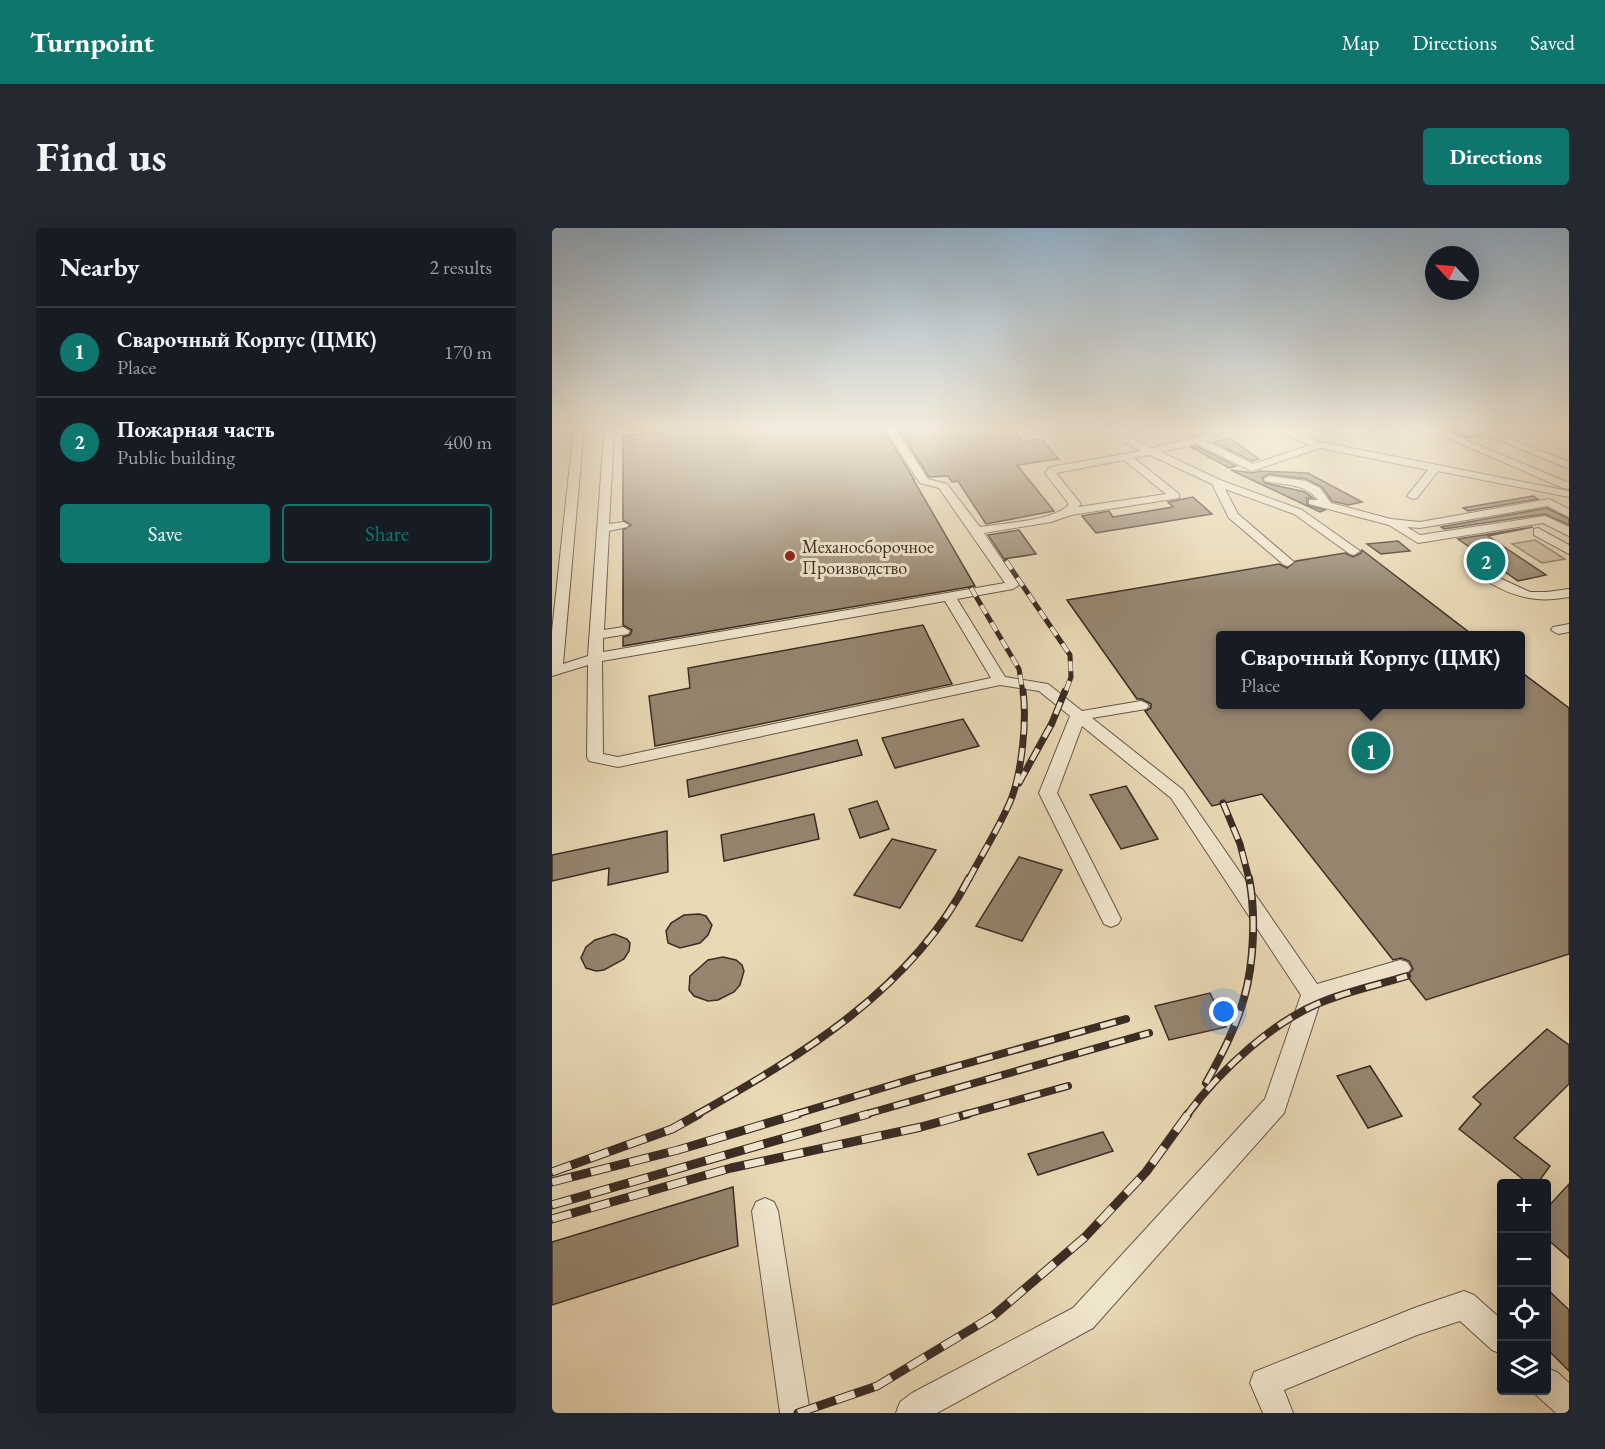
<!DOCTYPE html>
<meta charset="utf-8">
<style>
:root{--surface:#171b24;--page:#242831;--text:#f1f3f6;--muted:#9ea1a6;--line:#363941;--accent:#0f766e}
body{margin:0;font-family:"EB Garamond",serif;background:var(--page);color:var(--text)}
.controls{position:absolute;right:18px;bottom:18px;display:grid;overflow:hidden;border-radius:6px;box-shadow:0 6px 24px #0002}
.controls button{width:54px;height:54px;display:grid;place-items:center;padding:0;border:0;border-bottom:2px solid var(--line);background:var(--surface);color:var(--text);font:30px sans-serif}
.compass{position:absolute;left:873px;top:18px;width:54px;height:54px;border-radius:50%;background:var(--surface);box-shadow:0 6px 24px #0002;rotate:296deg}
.you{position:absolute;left:672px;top:784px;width:21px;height:21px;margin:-15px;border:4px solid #fff;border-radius:50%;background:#1a73e8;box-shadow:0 0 0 9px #1a73e833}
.badge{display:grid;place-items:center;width:39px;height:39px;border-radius:50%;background:var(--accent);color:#fff;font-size:20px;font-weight:700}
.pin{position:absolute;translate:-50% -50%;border:3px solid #fff;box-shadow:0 2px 6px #0006}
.popup{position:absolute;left:664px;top:403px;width:309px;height:78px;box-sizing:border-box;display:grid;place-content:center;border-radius:6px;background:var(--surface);filter:drop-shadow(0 2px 4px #0005);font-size:20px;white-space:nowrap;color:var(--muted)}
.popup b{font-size:22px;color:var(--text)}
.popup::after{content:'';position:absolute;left:50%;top:100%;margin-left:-12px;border:12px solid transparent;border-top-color:var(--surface)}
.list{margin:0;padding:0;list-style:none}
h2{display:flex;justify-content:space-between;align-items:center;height:78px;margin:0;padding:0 24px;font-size:26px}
h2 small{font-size:20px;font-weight:400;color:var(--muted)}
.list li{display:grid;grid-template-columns:39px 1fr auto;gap:18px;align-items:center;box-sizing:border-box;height:90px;padding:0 24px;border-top:2px solid var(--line)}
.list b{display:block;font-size:22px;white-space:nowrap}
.list p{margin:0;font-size:20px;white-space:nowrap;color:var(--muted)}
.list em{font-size:20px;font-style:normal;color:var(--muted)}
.actions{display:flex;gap:12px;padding:18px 24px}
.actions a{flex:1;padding:14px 0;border:2px solid var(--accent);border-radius:6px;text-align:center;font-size:21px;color:var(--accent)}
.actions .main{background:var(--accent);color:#fff}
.icon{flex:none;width:33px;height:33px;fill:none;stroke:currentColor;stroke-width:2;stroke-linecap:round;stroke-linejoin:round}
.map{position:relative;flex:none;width:1017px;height:1185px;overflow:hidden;border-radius:6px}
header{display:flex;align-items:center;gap:36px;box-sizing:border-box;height:84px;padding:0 30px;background:var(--accent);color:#fff}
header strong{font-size:28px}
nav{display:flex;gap:33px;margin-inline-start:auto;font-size:21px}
.intro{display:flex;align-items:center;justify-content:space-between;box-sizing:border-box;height:144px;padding:0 36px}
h1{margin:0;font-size:42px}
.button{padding:15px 27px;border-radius:6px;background:var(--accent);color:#fff;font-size:21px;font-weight:700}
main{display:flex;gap:36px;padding:0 36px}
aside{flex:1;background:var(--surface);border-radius:6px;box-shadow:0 6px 24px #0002}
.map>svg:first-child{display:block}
.green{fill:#cbbb9c;stroke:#837460;stroke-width:1.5}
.building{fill:#95856f;stroke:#3b2c24;stroke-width:1.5}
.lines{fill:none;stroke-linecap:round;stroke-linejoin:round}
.minor-casing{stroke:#665748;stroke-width:2}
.minor{fill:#f0e6ce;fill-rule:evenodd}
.rail-far3-casing{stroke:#3b2c24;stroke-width:5}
.rail-far2-casing{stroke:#3b2c24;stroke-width:7}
.rail-far1-casing{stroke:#3b2c24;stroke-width:8}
.rail-casing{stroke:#3b2c24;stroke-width:9}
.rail-far3{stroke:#f0e6ce;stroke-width:4;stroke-dasharray:10;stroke-linecap:butt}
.rail-far2{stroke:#f0e6ce;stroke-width:4.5;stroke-dasharray:13;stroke-linecap:butt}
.rail-far1{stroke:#f0e6ce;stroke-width:5;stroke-dasharray:16;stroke-linecap:butt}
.rail{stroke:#f0e6ce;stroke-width:7;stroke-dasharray:20;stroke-linecap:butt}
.poi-dot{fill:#8f2418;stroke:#f0e6ce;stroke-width:2}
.labels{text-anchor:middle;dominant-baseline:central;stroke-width:6;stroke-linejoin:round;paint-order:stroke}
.far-poi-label{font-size:18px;fill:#3b2c24;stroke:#f0e6ce;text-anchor:start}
</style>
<header>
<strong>Turnpoint</strong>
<nav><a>Map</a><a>Directions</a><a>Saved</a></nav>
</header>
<div class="intro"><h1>Find us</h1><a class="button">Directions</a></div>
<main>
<aside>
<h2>Nearby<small>2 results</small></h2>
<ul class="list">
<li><span class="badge">1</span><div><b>Сварочный Корпус (ЦМК)</b><p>Place</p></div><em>170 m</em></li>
<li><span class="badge">2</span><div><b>Пожарная часть</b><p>Public building</p></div><em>400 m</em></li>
</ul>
<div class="actions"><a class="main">Save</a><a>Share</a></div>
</aside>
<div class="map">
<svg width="1017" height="1185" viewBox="0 0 1017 1185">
<rect width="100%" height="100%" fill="#e8d8b4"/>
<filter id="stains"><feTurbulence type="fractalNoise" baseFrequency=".00333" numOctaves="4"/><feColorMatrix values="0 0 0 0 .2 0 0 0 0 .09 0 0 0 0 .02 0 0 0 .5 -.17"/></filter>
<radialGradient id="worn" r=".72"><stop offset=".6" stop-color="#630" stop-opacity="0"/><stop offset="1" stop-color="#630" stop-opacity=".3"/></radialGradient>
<!-- green -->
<polygon class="green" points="983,312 1013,331 990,335 960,316"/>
<!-- building -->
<g class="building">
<polygon points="133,199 330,199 362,251 361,251 423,358 71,418 71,409 78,407 80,402 71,397 71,302 79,297 71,292 71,208 112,204 118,201"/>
<polygon points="345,199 459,199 471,213 489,211 507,231 465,237 502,283 434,296 406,253 400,254 396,248 377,249"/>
<polygon points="889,199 916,199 917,202 929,207 916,210"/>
<polygon points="678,210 707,231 700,233 661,214"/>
<polygon points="644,218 684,238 677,240 639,219"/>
<polygon points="679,242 701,245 708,243 756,245 810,274 796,277 780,273 770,259 754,251 717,246 710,250 713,255 753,264 761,270 755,270 755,277 773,282 768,284"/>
<polygon points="981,268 986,271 916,283 911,280"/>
<polygon points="641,269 660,286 544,305 530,288 557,283 561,289 621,279 616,274"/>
<polygon points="995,280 1017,291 1017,297 993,286 892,301 889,299"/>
<polygon points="981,299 936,308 994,347 966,353 906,311"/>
<polygon points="467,302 484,326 452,331 436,307"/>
<polygon points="846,313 858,323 829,326 815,316"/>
<polygon points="810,322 922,408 669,408 669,477 969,477 969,444 1017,480 1017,726 874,772 855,748 861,741 857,733 849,730 841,732 710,566 660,578 593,483 599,480 599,476 590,471 585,471 515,372 727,336 735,340 744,333 793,325 801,329 809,325"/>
<polygon points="371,397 400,456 103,518 97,468 138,460 136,440"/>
<polygon points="411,491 427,518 343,540 330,510"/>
<polygon points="305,512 310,527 137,569 135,552"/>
<polygon points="574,558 606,611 569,621 538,567"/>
<polygon points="325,573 337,601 308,610 297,581"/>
<polygon points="262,586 267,611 172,633 169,607"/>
<polygon points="115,603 116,644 56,657 57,640 0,653 0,627"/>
<polygon points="340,611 384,622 348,680 302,667"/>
<polygon points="467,629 510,642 470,713 424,698"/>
<polygon points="147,686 154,688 160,697 156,707 148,715 128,720 116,715 114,703 119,695 132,687"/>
<polygon points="62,706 75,711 78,715 77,723 72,731 52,742 44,743 34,740 29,730 34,719 43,712"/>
<polygon points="171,729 184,732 190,737 192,743 188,757 182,764 166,772 156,773 142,768 137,762 138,748 156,732"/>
<polygon points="658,765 674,799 617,812 603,778"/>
<polygon points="995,801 1017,817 1017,856 962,910 998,938 985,956 977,956 907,901 929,876 921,869"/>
<polygon points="818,838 850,888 816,900 785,848"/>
<polygon points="551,904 561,923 486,947 476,926"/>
<polygon points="1017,956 1017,1030 994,1010 994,981"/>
<polygon points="181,959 186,1018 0,1077 0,1014"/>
<polygon points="994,1060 1017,1082 1017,1143 994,1120"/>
</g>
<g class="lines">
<defs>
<g id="minor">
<path d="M22,199H32L11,436L36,428L52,205L58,199H69L67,201L117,199L112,202L62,207L57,296L71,294L77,297L75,299L57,303L52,402L71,399L78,403L76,406L51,410V424L453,355L387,260L368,255L332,199H342L376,251L395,256L428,299C450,295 504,293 517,276L493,245L498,239L589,223L542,199H555L600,220L660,205L665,208L654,213L701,236L758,217L713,199H727L769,214L1017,263V269L886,243L865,270L861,271L855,268L876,242L768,220L700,243L644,216L609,224L668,252L750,282L808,323L802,327L798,326L742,286L673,261L686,286L742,334L736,338L732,337L677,290L660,256L598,227L582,230L627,266V270L519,287L499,294L432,305L467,357L461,361L405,371L453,449L496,456L530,483L589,473L594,475L597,478L594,481L540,490L631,562L765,756L848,732L855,734L859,740L855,746L769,772L732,885L541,1100L385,1185H344L348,1174L360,1165L521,1080L713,871L749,767L619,570L530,498L505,565L569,691L566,696L559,699L552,696L487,565L518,488L487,463L448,457L66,539L37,533L35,529L36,437L0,448V403ZM572,232L614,266L526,279L529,276L504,245ZM393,373L439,450L66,529L51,526L50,433Z"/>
<polygon points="870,199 883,199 1017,255 1017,261 1011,260"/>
<polygon points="929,199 1017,234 1017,241 918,200"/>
<path d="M717,248L754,253L768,260L779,275L839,291L868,294L997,271L1017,281V289L995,278L868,300L855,299L868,307L993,288L1017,299V308L991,295L866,315L837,297L757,276V272H766C751,254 734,258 713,253L712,251Z"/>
<polygon points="986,300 1017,317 1017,326 982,307 982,301"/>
<path d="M941,347L978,364H995L1017,361V369C986,375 964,370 936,354L935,351Z"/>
<polygon points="1017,396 1017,404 1006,406 999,402 1001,399"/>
<polygon points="213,970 222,974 226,983 258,1185 228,1185 200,983 204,974"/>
<polygon points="912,1063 922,1067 950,1092 950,1126 940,1122 908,1093 865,1107 732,1162 741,1185 711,1185 698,1155 702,1144 865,1079"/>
<polygon points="994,1140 1005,1144 1017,1155 1017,1185 1004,1185 983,1166 982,1162 994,1162"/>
</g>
</defs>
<!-- minor casing -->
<use href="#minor" class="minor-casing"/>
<!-- minor -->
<use href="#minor" class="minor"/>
<defs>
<g id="rail-far3">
<polyline points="454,333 518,427 519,449 513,465"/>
<polyline points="419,360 467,441 471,465"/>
</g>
<g id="rail-far2">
<polyline points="467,555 500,495 513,463"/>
<polyline points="671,575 688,616 697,651"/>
<path d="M417,651C431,624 449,597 460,569C470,541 475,492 471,463"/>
</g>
<g id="rail-far1">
<path d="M654,855C669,828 684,800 692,770C702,736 704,685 697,650"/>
<path d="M144,887C250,827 359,762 417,650"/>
<polyline points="241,887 363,850 574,791"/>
<polyline points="311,887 597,805"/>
<polyline points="411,887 516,858"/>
<path d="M635,887C668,842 723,791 775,772C801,762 829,756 855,748"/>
</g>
<g id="rail">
<polyline points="0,944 120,901 147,886"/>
<polyline points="0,954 126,922 246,886"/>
<polyline points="0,977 316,886"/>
<polyline points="0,991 179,940 369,899 416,886"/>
<polyline points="246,1185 325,1158 441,1088 532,1010 594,944 636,886"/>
</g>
</defs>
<!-- rail-far3 casing -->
<use href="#rail-far3" class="rail-far3-casing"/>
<!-- rail-far2 casing -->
<use href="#rail-far2" class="rail-far2-casing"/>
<!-- rail-far1 casing -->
<use href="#rail-far1" class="rail-far1-casing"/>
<!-- rail casing -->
<use href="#rail" class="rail-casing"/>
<!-- rail-far3 -->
<use href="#rail-far3" class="rail-far3"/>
<!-- rail-far2 -->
<use href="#rail-far2" class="rail-far2"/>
<!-- rail-far1 -->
<use href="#rail-far1" class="rail-far1"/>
<!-- rail -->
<use href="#rail" class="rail"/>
</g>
<!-- sky -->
<linearGradient id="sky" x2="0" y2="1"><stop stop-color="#90abc0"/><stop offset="0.55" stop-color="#f5eddd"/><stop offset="1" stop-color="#f5eddd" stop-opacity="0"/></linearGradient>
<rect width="1017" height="365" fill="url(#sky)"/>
<!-- markers -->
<circle class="poi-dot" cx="238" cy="328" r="6"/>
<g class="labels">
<!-- far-poi labels -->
<g class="far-poi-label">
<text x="250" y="318">Механосборочное<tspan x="250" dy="21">Производство</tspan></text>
</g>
</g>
<rect width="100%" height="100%" filter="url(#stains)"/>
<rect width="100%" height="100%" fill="url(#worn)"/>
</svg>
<div class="controls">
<button>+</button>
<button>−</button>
<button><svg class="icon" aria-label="locate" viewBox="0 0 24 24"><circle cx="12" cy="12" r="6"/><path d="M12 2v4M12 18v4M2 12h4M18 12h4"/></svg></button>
<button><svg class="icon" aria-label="layers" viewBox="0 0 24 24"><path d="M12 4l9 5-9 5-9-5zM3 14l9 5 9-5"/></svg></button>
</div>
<svg class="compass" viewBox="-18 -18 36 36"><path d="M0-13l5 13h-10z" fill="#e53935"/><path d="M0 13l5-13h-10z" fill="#9ea1a6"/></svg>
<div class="you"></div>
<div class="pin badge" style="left:819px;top:523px">1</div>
<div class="popup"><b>Сварочный Корпус (ЦМК)</b>Place</div>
<div class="pin badge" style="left:934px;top:333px">2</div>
</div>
</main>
